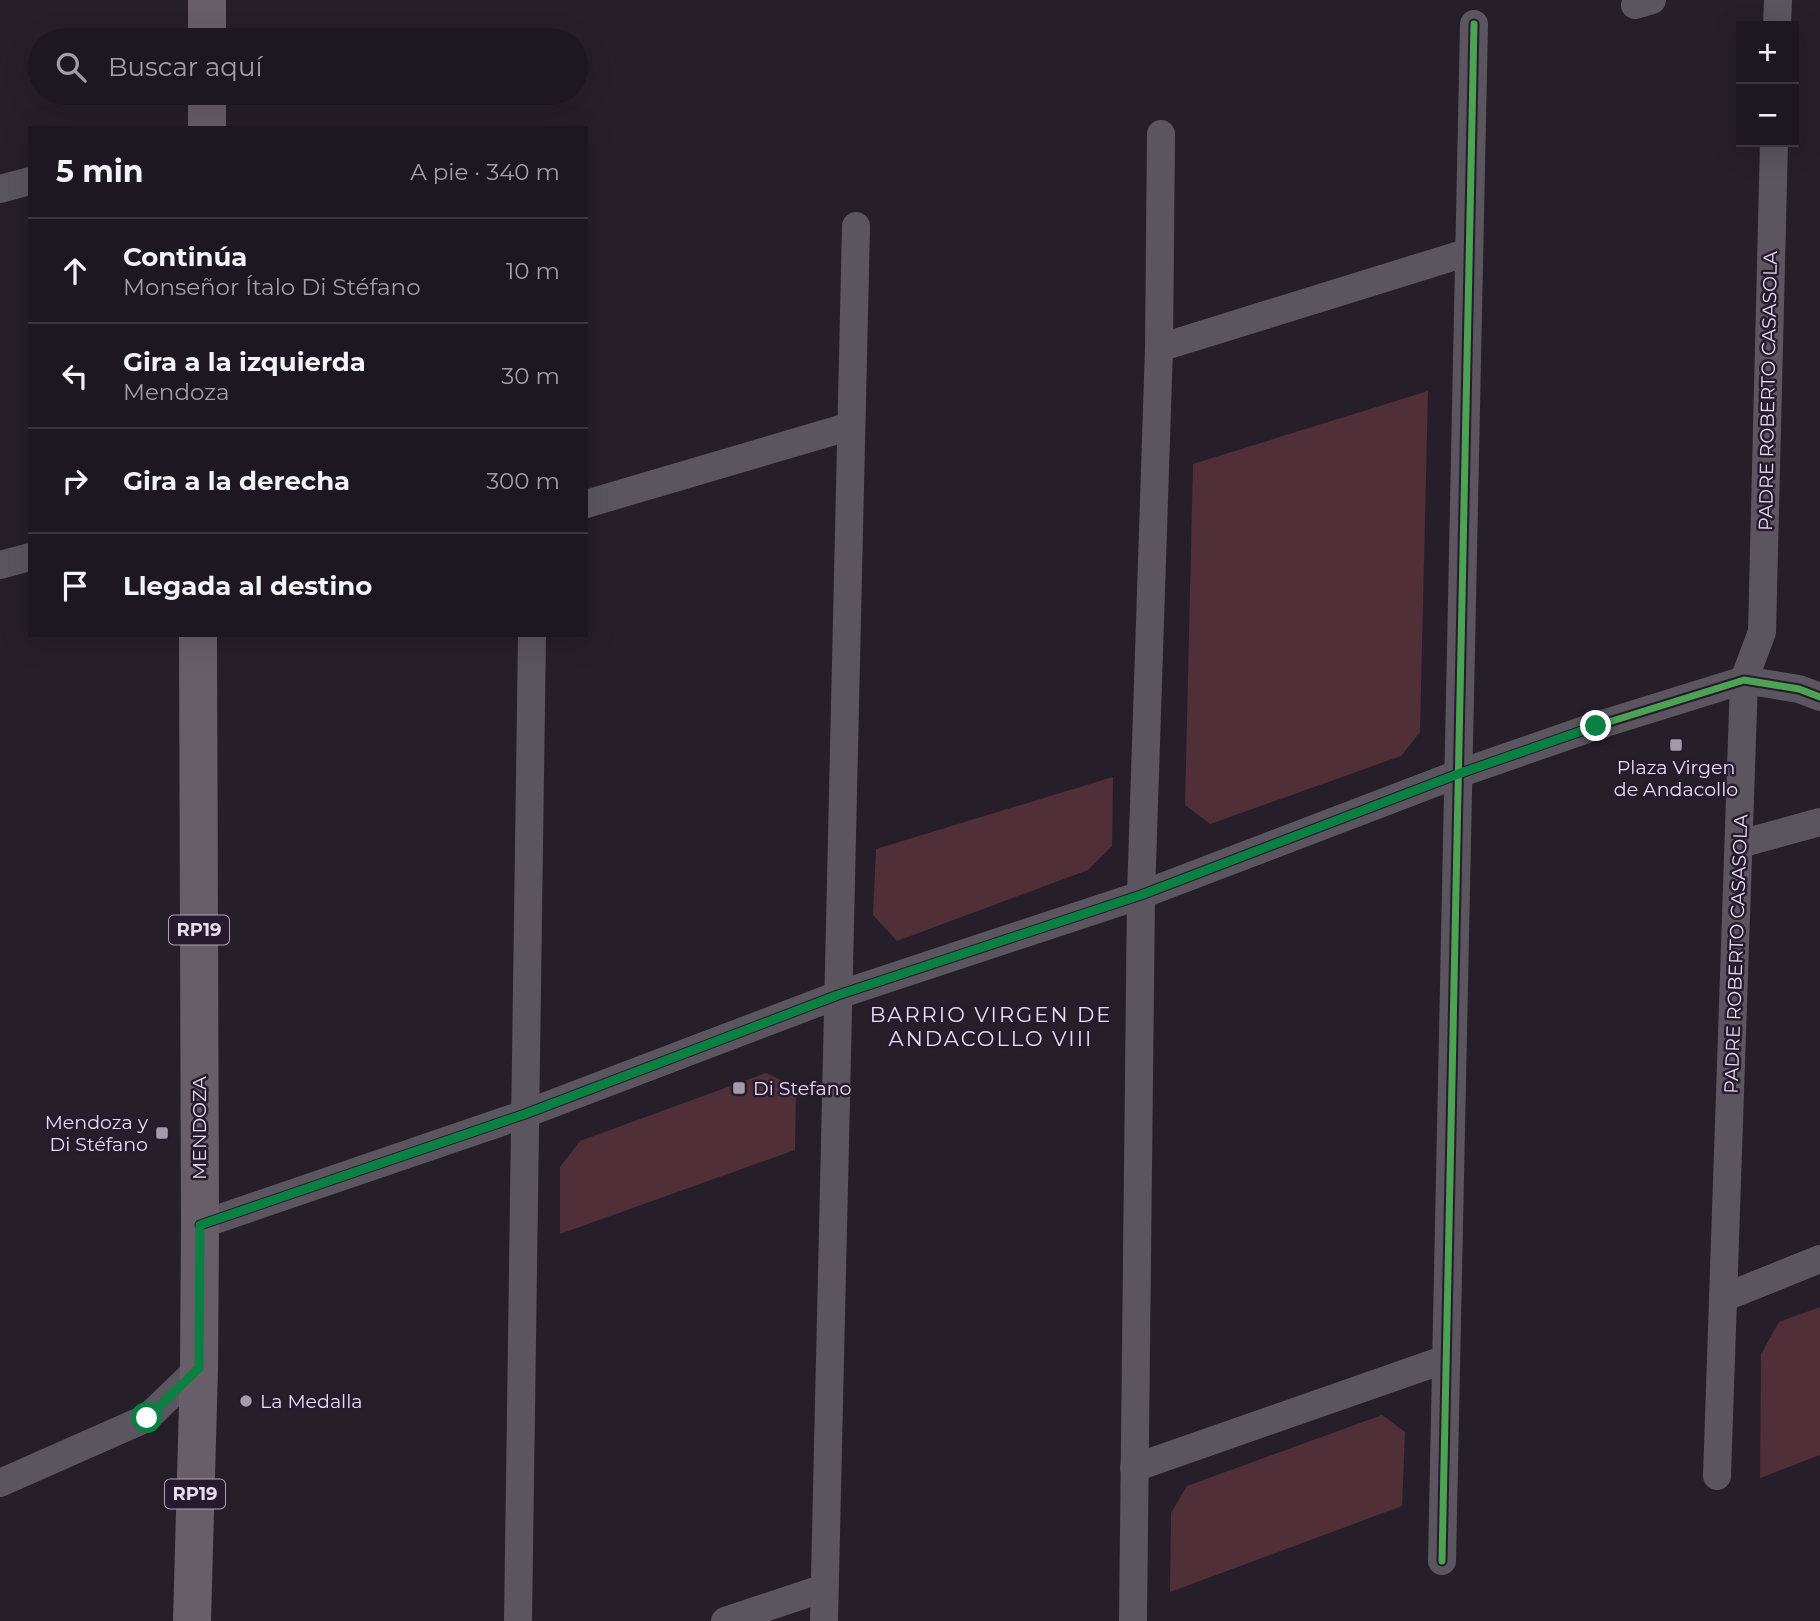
<!DOCTYPE html>
<html lang="es">
<meta charset="utf-8">
<style>
:root{--surface:#1c1720;--page:#29242d;--text:#f1f3f6;--muted:#a09fa5;--line:#3a363e}
body{margin:0;font-family:Montserrat,sans-serif;background:var(--page);color:var(--text)}
.controls{position:absolute;right:21px;top:21px;display:grid;overflow:hidden;border-radius:0px;box-shadow:0 7px 28px #0002}
.controls button{width:63px;height:63px;display:grid;place-items:center;padding:0;border:0;border-bottom:2px solid var(--line);background:var(--surface);color:var(--text);font:35px sans-serif}
.stop{position:absolute;width:21px;height:21px;margin:-16px;border:5px solid #0b8043;border-radius:50%;background:#fff}
.stop.end{background:#0b8043;border-color:#fff;box-shadow:0 2px 7px #0008}
.list{margin:0;padding:0;list-style:none}
h2{display:flex;justify-content:space-between;align-items:center;height:91px;margin:0;padding:0 28px;font-size:30px}
h2 small{font-size:23px;font-weight:400;color:var(--muted)}
.list li{display:grid;grid-template-columns:46px 1fr auto;gap:21px;align-items:center;box-sizing:border-box;height:105px;padding:0 28px;border-top:2px solid var(--line)}
.list b{display:block;font-size:26px;white-space:nowrap}
.list p{margin:0;font-size:23px;white-space:nowrap;color:var(--muted)}
.list em{font-size:23px;font-style:normal;color:var(--muted)}
.icon{flex:none;width:38px;height:38px;fill:none;stroke:currentColor;stroke-width:2;stroke-linecap:round;stroke-linejoin:round}
.map{position:relative;flex:none;width:1820px;height:1621px;overflow:hidden}
.search{position:absolute;background:var(--surface);box-shadow:0 7px 28px #0002;left:28px;top:28px;width:560px;height:77px;display:flex;align-items:center;gap:18px;box-sizing:border-box;padding:0 24px;border-radius:38px;color:var(--muted);font-size:26px}
.panel{position:absolute;background:var(--surface);box-shadow:0 7px 28px #0002;left:28px;top:126px;width:560px;height:511px;border-radius:0px}
.map>svg:first-child{display:block}
.green{fill:#502f38}
.lines{fill:none;stroke-linecap:round;stroke-linejoin:round}
.street{stroke:#5a555e;stroke-width:28}
.primary{stroke:#685e6a;stroke-width:38}
.cycleway-casing{stroke:#271a2f;stroke-width:11}
.cycleway{stroke:#4ca352;stroke-width:7}
.route{stroke:#0b8043;stroke-width:9}
.poi-dot{fill:#a39ba9;stroke:#271a2f;stroke-width:2.5}
.labels{text-anchor:middle;dominant-baseline:central;stroke-width:5;stroke-linejoin:round;paint-order:stroke}
.shield{fill:#271a2f;stroke:#ada3b4;stroke-width:2}
.shield-label{font-size:18px;font-weight:bold;fill:#e7deed}
.street-label{font-size:19px;fill:#e7deed;stroke:#271a2f}
.poi-label{font-size:19px;fill:#e7deed;stroke:#271a2f;text-anchor:start}
.neighbourhood-label{font-size:21px;letter-spacing:2px;fill:#e7deed;stroke:#271a2f}
</style>
<div class="map">
<svg width="1820" height="1621" viewBox="0 0 1820 1621">
<rect width="100%" height="100%" fill="#261f2a"/>
<!-- green -->
<g class="green">
<polygon points="1428,391 1420,732 1401,756 1210,824 1185,805 1193,464"/>
<polygon points="1113,777 1112,846 1088,870 897,941 873,915 876,849"/>
<polygon points="766,1073 796,1087 795,1150 560,1234 560,1167 580,1141"/>
<polygon points="1820,1307 1820,1455 1760,1478 1761,1354 1779,1322"/>
<polygon points="1382,1415 1405,1432 1402,1506 1170,1592 1171,1513 1187,1486"/>
</g>
<g class="lines">
<!-- street -->
<g class="street">
<polyline points="1635,5 1652,0"/>
<polyline points="1777,26 1778,0"/>
<polyline points="0,189 30,181"/>
<polyline points="1159,348 1469,252"/>
<polyline points="586,504 851,426"/>
<polyline points="0,565 30,557"/>
<polyline points="1740,844 1820,822"/>
<polyline points="200,1225 525,1114 838,995 1141,895 1458,774 1596,726 1744,680 1799,689 1820,697"/>
<polyline points="1723,1298 1820,1259"/>
<polyline points="1134,1468 1446,1359"/>
<polyline points="1717,1476 1744,680 1762,632 1774,142"/>
<polyline points="0,1483 147,1418 199,1368"/>
<polyline points="1442,1561 1474,24"/>
<polyline points="518,1621 532,635"/>
<polyline points="725,1621 824,1588"/>
<polyline points="824,1621 856,226"/>
<polyline points="1133,1621 1141,895 1159,348 1161,134"/>
</g>
<!-- primary -->
<g class="primary">
<polyline points="207,0 207,40"/>
<polyline points="207,93 207,128"/>
<polyline points="192,1621 199,1368 200,1225 198,635"/>
</g>
<defs>
<g id="cycleway">
<polyline points="200,1225 525,1114 838,995 1141,895 1458,774 1596,726 1744,680 1799,689 1820,697"/>
<polyline points="1442,1561 1474,24"/>
</g>
</defs>
<!-- cycleway casing -->
<use href="#cycleway" class="cycleway-casing"/>
<!-- cycleway -->
<use href="#cycleway" class="cycleway"/>
</g>
<g class="lines">
<!-- route -->
<polyline class="route" points="147,1418 199,1368 200,1225 525,1114 838,995 1141,895 1458,774 1596,726"/>
</g>
<!-- markers -->
<g class="poi-dot">
<rect x="1669" y="738" width="14" height="14" rx="3.5"/>
<rect x="732" y="1081" width="14" height="14" rx="3.5"/>
<rect x="155" y="1126" width="14" height="14" rx="3.5"/>
<circle cx="246" cy="1401" r="7"/>
</g>
<g class="labels">
<!-- shield labels -->
<g class="shield">
<rect x="169" y="915.5" width="60" height="29" rx="5"/>
<rect x="165" y="1479.5" width="60" height="29" rx="5"/>
</g>
<g class="shield-label">
<text x="199" y="930">RP19</text>
<text x="195" y="1494">RP19</text>
</g>
<!-- street labels -->
<g class="street-label">
<text transform="translate(1768 391) rotate(-89)">PADRE ROBERTO CASASOLA</text>
<text transform="translate(1736 954) rotate(-88)">PADRE ROBERTO CASASOLA</text>
<text transform="translate(199 1128) rotate(-90)">MENDOZA</text>
</g>
<!-- poi labels -->
<g class="poi-label">
<text x="1676" y="767" text-anchor="middle">Plaza Virgen<tspan x="1676" dy="22">de Andacollo</tspan></text>
<text x="753" y="1088">Di Stefano</text>
<text x="148" y="1122" text-anchor="end">Mendoza y<tspan x="148" dy="22">Di Stéfano</tspan></text>
<text x="260" y="1401">La Medalla</text>
</g>
<!-- neighbourhood labels -->
<g class="neighbourhood-label">
<text x="991" y="1014">BARRIO VIRGEN DE<tspan x="991" dy="24">ANDACOLLO VIII</tspan></text>
</g>
</g>
</svg>
<div class="controls">
<button>+</button>
<button>−</button>
</div>
<div class="stop" style="left:147px;top:1418px"></div>
<div class="stop end" style="left:1596px;top:726px"></div>
<div class="search"><svg class="icon" aria-label="search" viewBox="0 0 24 24"><circle cx="10" cy="10" r="6"/><path d="M15 15l6 6"/></svg>Buscar aquí</div>
<section class="panel">
<h2>5 min<small>A pie · 340 m</small></h2>
<ul class="list">
<li><svg class="icon" aria-label="ahead" viewBox="0 0 24 24"><path d="M12 20V5M6 11l6-6 6 6"/></svg><div><b>Continúa</b><p>Monseñor Ítalo Di Stéfano</p></div><em>10 m</em></li>
<li><svg class="icon" aria-label="left" viewBox="0 0 24 24"><path d="M17 20v-9H6M10 6l-5 5 5 5"/></svg><div><b>Gira a la izquierda</b><p>Mendoza</p></div><em>30 m</em></li>
<li><svg class="icon" aria-label="right" viewBox="0 0 24 24"><path d="M7 20v-9h11M14 6l5 5-5 5"/></svg><div><b>Gira a la derecha</b></div><em>300 m</em></li>
<li><svg class="icon" aria-label="arrive" viewBox="0 0 24 24"><path d="M6 21V4h12l-3 4 3 4H6"/></svg><div><b>Llegada al destino</b></div></li>
</ul>
</section>
</div>
